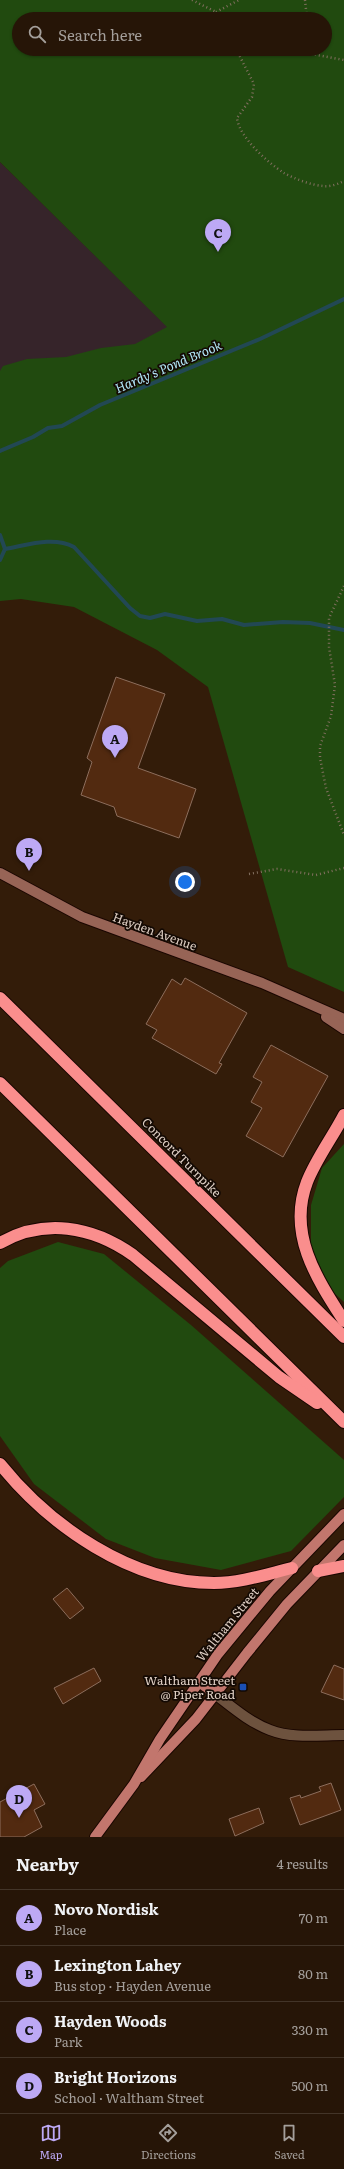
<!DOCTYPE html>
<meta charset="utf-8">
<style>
:root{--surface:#261507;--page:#2e1e11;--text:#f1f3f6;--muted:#a49f9b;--line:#423428;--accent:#bda9f5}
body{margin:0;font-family:Literata,serif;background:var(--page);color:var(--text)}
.you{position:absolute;left:185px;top:882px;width:14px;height:14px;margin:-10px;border:3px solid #fff;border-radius:50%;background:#1a73e8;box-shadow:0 0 0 6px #1a73e833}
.badge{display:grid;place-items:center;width:26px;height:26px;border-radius:50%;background:var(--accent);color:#111;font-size:13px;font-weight:700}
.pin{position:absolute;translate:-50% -33px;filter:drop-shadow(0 1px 2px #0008)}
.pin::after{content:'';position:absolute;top:21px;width:14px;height:12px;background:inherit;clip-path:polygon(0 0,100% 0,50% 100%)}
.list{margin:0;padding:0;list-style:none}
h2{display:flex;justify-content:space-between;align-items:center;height:52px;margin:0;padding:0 16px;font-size:17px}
h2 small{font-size:13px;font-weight:400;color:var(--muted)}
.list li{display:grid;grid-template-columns:26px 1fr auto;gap:12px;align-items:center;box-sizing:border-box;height:56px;padding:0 16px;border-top:1px solid var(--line)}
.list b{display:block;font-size:15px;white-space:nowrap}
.list p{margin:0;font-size:13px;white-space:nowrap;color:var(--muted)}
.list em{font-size:13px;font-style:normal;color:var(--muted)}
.icon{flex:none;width:22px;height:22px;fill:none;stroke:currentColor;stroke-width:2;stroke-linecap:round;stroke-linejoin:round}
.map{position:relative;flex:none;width:344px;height:1837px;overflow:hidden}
.search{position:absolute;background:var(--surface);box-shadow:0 1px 3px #0004;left:12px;right:12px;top:12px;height:44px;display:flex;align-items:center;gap:10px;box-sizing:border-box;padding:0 14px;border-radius:22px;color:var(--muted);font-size:15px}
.sheet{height:276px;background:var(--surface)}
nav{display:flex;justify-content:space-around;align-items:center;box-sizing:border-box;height:56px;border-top:1px solid var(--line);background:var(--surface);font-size:11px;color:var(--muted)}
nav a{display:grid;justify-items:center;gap:2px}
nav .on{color:var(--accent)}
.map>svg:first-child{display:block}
.commercial{fill:#36242a}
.green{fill:#214a0f;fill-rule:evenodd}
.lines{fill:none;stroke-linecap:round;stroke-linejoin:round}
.stream{stroke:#224854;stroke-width:4}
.building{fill:#522a10;stroke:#8c6d5c}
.street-casing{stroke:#1a0600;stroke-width:12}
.secondary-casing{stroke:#1a0600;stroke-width:12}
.primary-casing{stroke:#1a0600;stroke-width:12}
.highway-casing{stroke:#1a0600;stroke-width:14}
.path{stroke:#837060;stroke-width:2.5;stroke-dasharray:1 3;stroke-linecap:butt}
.street{stroke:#6d523e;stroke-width:10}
.secondary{stroke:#976456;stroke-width:10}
.primary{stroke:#c2766d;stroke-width:10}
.highway{stroke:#fa8e8d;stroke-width:12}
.transit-dot{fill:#1a4fb4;stroke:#130903;stroke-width:1.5}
.labels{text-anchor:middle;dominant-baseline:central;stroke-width:3.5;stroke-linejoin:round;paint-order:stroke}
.street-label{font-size:12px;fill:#e0d0c5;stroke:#130903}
.poi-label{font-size:12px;fill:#e0d0c5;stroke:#130903;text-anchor:end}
.water-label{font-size:13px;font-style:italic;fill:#b1e6f7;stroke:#130903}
</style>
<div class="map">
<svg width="344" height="1837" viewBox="0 0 344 1837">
<rect width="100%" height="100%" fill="#331c09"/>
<!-- commercial -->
<polygon class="commercial" points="0,162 264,422 344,463 0,593"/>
<!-- green -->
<g class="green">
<path d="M0,0H344V992L288,967L208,687L157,650L74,607L21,599L0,601V371L3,366L27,359L66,357L101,348L135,344L167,327L0,162ZM19,19H325V49H19Z"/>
<polygon points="344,1144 344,1302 333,1292 311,1249 311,1205 322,1168"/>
<polygon points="58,1242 104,1254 191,1325 344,1460 344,1497 291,1551 221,1570 155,1558 106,1539 34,1484 0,1436 0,1268 8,1261"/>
</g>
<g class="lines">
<!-- stream -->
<g class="stream">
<polyline points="0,451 33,437 48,428 62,426 100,405 260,339 344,299"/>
<polyline points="0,535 5,549 0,560"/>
<path d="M5,549C28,545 53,536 74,547L130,608L140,616L150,618L165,614L197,621L222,619L244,625L283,622L310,623L344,630"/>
</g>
</g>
<!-- building -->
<g class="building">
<polygon points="116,677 165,694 138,768 196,789 179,838 117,816 114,807 81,795 92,762 87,758"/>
<polygon points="185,978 247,1013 219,1063 222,1064 216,1074 152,1038 157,1030 146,1024 172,979 181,985"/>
<polygon points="271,1045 328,1076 283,1157 246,1136 262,1108 251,1102 262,1082 253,1077"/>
<polygon points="67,1588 84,1608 70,1619 53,1599"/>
<polygon points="334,1665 344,1669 344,1700 321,1692"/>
<polygon points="94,1668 101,1681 63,1704 54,1688"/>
<polygon points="331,1783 341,1810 300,1825 290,1798 300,1795 301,1798 321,1791 319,1787"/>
<polygon points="34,1784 45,1804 34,1810 42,1827 24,1837 0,1837 0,1802"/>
<polygon points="259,1808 264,1823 235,1836 229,1819"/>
</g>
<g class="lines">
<defs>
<path id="street" d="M215,1694C232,1707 249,1722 270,1730C293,1739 320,1735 344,1735"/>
<g id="secondary">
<polyline points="0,873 82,917 262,983 344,1019"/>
<polyline points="326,1017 344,1029"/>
</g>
<g id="primary">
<polyline points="199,1682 215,1694"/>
<polyline points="141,1777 196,1719 247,1653 287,1604 344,1545"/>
<polyline points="95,1837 134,1784 160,1739 218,1654 270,1591 344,1514"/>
</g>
<g id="highway">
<polyline points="0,998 344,1337"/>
<polyline points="0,1083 344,1422"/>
<path d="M344,1115C332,1138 316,1159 307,1182C287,1234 317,1279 344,1321"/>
<path d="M0,1243C44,1218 92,1226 133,1255L279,1377L317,1403"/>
<path d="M0,1464C50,1526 131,1583 214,1583C241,1583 267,1574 292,1568"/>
<polyline points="318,1571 344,1566"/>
</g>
</defs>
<!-- street casing -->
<use href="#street" class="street-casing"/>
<!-- secondary casing -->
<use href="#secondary" class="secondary-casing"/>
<!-- primary casing -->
<use href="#primary" class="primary-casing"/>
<!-- highway casing -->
<use href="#highway" class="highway-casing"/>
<!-- path -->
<g class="path">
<polyline points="192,0 216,12 221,19"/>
<polyline points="305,0 307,19"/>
<polyline points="216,12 239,0"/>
<path d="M236,49L254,84L252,97L237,118C239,137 268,163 284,173C295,179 311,185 323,186C330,187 338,184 344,181"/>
<polyline points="311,49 312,54 344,60"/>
<polyline points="344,586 329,618 329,647 335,685 331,716 320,746 320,758 326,788 344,835"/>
<polyline points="249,874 277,869 316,875 344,868"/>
</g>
<!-- street -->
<use href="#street" class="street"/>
<!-- secondary -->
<use href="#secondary" class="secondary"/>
<!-- primary -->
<use href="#primary" class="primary"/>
<!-- highway -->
<use href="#highway" class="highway"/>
</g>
<!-- markers -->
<rect class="transit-dot" x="239" y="1683" width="8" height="8" rx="2"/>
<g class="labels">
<!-- street labels -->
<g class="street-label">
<text transform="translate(155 931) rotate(20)">Hayden Avenue</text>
<text transform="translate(182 1157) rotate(45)">Concord Turnpike</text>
<text transform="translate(227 1624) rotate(-51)">Waltham Street</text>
</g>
<!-- poi labels -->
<g class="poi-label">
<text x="235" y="1680">Waltham Street<tspan x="235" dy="14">@ Piper Road</tspan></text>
</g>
<!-- water labels -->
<g class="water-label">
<text transform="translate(168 366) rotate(-23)">Hardy's Pond Brook</text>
</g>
</g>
</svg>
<div class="you"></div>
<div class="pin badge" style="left:115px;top:758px">A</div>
<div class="pin badge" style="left:29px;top:871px">B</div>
<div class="pin badge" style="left:218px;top:252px">C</div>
<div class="pin badge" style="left:19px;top:1818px">D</div>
<div class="search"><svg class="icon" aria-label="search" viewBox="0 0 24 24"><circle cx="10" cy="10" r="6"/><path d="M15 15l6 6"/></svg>Search here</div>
</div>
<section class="sheet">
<h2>Nearby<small>4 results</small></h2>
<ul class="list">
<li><span class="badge">A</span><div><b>Novo Nordisk</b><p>Place</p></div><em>70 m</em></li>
<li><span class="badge">B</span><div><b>Lexington Lahey</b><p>Bus stop · Hayden Avenue</p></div><em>80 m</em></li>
<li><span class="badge">C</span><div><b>Hayden Woods</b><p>Park</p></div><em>330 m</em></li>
<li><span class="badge">D</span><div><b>Bright Horizons</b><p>School · Waltham Street</p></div><em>500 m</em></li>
</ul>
</section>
<nav>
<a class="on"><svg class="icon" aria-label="map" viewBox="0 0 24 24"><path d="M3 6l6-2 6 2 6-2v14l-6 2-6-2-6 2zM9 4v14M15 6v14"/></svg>Map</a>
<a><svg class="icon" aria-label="directions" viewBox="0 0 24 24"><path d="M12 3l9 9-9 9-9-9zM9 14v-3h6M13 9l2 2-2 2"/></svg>Directions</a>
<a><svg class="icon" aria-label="saved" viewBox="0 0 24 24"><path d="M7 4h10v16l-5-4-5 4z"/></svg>Saved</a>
</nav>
